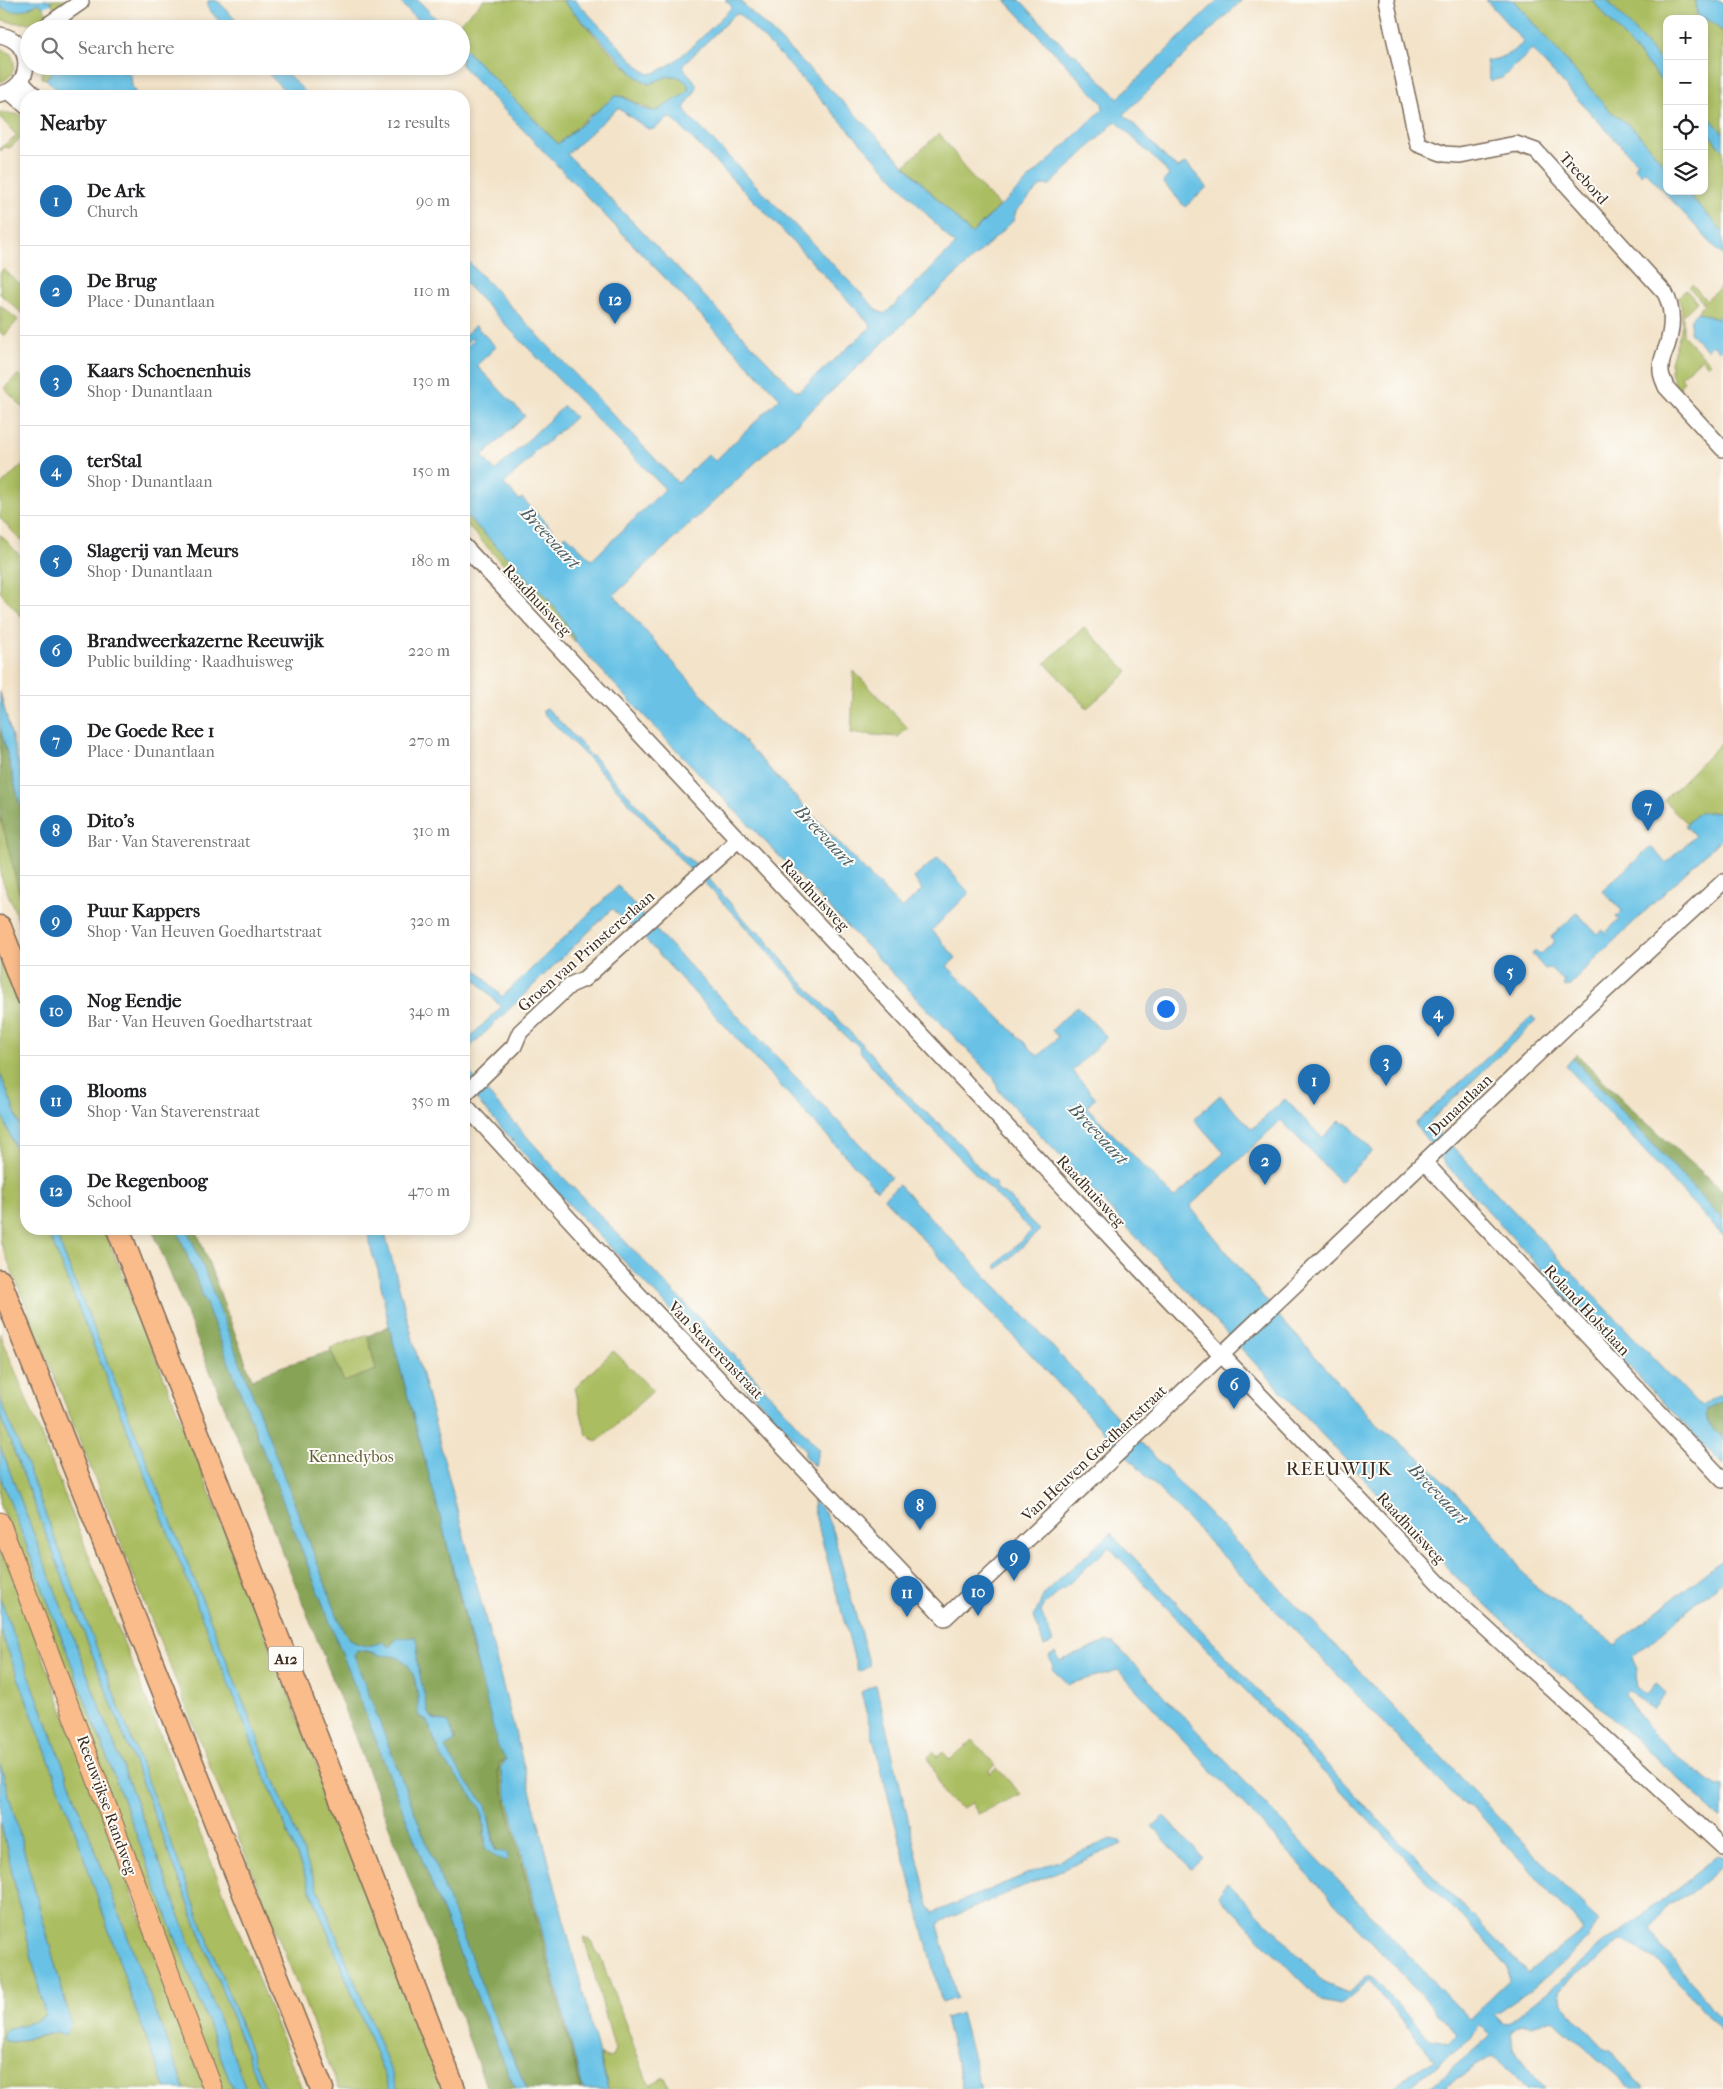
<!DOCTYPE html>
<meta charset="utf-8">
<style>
:root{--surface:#fff;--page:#f6f6f6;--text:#202124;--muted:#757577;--line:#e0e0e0;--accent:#1f6fb2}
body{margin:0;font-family:"IM FELL French Canon",serif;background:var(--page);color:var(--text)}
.controls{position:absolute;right:15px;top:15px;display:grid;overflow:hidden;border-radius:10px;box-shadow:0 2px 8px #0003}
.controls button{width:45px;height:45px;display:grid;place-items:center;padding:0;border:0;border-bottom:1px solid var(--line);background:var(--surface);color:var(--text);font:25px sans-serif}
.you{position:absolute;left:1165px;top:1008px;width:18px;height:18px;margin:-12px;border:4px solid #fff;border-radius:50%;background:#1a73e8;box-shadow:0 0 0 8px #1a73e833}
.badge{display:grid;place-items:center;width:32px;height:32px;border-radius:50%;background:var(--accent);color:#fff;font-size:16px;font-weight:700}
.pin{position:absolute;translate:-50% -41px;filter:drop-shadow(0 1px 2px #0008)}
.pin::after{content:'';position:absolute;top:26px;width:18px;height:15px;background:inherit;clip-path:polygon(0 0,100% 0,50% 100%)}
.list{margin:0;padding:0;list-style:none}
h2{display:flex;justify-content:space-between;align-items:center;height:65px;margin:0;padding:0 20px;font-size:21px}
h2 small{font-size:16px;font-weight:400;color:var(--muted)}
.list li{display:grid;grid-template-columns:32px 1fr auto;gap:15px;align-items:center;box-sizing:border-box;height:90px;padding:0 20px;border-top:1px solid var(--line)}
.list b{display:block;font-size:19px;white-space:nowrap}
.list p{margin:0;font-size:16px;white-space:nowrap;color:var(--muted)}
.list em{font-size:16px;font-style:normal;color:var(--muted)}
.icon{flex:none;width:28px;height:28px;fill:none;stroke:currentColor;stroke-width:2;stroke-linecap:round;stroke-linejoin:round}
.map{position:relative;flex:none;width:1723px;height:2089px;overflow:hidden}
.search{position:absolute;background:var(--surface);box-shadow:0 2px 8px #0003;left:20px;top:20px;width:450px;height:55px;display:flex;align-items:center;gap:12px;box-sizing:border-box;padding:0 18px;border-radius:28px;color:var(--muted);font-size:19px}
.panel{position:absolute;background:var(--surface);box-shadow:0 2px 8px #0003;left:20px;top:90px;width:450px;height:1145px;border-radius:20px}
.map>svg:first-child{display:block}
.green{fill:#aabd61;stroke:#727440}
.forest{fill:#87a457;stroke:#61673a}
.water{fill:#69c2e6;stroke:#527682;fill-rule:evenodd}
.pier{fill:#f3e3c9}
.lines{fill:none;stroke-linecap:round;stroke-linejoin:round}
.minor-casing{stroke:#7b6b5a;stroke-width:18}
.major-casing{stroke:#7b6b5a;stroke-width:21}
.highway-casing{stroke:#7b6b5a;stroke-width:25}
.minor{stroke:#fff;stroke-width:15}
.major{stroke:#fabc8b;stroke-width:19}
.highway{stroke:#fabc8b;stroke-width:22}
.labels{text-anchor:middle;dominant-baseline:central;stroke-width:4;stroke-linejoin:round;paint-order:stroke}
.shield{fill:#fdfcf7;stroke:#75695f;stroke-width:1}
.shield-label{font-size:15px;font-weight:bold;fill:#3b2a1e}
.street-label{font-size:16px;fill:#3b2a1e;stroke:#fdfcf7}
.park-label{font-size:16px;fill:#625d35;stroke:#fdfcf7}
.water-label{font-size:18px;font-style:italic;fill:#4b5f64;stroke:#fdfcf7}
.quarter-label{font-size:19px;letter-spacing:1px;fill:#3b2a1e;stroke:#fdfcf7}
</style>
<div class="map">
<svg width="1723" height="2089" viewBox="0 0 1723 2089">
<rect width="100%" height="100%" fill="#fdfcf7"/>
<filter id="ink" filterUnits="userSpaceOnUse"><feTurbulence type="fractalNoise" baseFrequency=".02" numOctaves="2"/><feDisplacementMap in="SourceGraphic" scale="10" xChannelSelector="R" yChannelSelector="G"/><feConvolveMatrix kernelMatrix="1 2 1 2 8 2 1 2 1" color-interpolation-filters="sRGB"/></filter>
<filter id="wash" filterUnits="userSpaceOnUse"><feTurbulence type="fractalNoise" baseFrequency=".0096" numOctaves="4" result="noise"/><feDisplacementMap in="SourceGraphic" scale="20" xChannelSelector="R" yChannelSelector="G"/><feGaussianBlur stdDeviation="1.12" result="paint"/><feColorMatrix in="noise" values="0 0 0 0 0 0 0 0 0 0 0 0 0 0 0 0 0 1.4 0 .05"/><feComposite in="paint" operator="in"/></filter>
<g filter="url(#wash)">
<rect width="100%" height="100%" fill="#f3e3c9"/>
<!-- green -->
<g class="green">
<polygon points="51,0 70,0 57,10 51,4"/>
<path d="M484,0H562C583,21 625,73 649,84C665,78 675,69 688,85V91L679,99L666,105L661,110L653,111L622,96L589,116L558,144L461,45V29H453Z"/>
<polygon points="1513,0 1592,0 1667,87 1667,168 1636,131 1609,110"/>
<polygon points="1607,0 1696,0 1697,15 1713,23 1723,32 1723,133 1704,111 1704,19 1667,19 1667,68"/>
<path d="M39,3L50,15C35,25 17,25 0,19V6L2,8Z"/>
<path d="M0,48L10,53C18,64 14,78 0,82Z"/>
<polygon points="46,66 57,66 46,79 42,78 42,72"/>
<polygon points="0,112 22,115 26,118 26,133 10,148 5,147 0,151 0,148 17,136 0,117"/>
<polygon points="1704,129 1723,150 1723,232 1686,191 1704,191"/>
<polygon points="939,133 955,154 966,171 999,206 971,234 905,165"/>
<polygon points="3,269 26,289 26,310 23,314 0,294 0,273"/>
<polygon points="1692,284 1706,300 1723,285 1723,313 1716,319 1697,312 1704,304 1689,287"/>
<path d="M1686,290L1697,302L1683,315V335L1710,363L1708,366L1701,359L1681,377L1684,381L1680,385L1681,387L1679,389C1662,367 1676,353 1681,329C1683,318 1682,307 1678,297Z"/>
<polygon points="0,305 18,320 4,336 0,332"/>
<polygon points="19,374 26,381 26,411 4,388"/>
<polygon points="26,461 26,546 0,518 0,486"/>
<polygon points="464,513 546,597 563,618 577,644 464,522"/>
<polygon points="0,534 26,562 26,622 0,592"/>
<polygon points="1084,627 1128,672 1087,708 1045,663"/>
<polygon points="854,671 908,728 898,737 851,733"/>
<polygon points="1723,741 1723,811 1699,813 1687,824 1664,800"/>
<polygon points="0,814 24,906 26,939 0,874"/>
<polygon points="0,956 26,1024 26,1141 0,1073"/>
<polygon points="0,1109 26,1176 26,1229 47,1229 390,2089 339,2089 0,1241"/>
<polygon points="54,1229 104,1229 192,1447 443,2089 398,2089"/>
<polygon points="0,1333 302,2089 265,2089 0,1398"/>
<polygon points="368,1335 376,1370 344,1382 330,1348"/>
<polygon points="612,1352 615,1352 653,1391 597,1442 586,1434 575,1388"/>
<polygon points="0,1415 260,2089 246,2089 0,1446"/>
<polygon points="0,1476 233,2089 220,2089 0,1503"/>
<polygon points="0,1542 205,2089 185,2089 0,1598"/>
<path d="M0,1629L72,1822L135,2008L166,2089H0V1820L45,2015L36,2021L6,2029L13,2042C28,2038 61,2035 71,2023L0,1763Z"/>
<polygon points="973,1740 995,1765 989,1771 990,1774 997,1768 1021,1794 978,1814 972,1803 962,1808 946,1798 928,1757 933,1752 937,1757 943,1752 950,1760"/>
<polygon points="501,1760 504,1760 500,1768 501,1773 583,2089 581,2089 498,1773 497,1767"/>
<polygon points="584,1937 591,1941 601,1959 646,2078 651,2084 664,2077 669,2089 608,2089 600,2054 607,2058 612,2057 615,2050"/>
</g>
<!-- forest -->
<g class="forest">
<polygon points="0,726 26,828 26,921 0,814"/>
<polygon points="1577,1054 1640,1117 1723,1191 1723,1220 1573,1058"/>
<path d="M152,1229H177L443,1913L515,2089H487C382,1800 269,1513 152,1229Z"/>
<path d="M187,1229H196L252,1379L280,1367L331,1351L344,1382L376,1370L368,1336L389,1326L441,1520L473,1652L506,1759L499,1763L498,1773L581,2089H527C515,2062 504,2035 491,2009L364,1682L354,1654L357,1650C366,1650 372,1653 380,1655C385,1656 392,1655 396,1657C418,1664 418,1698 419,1717L427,1721L442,1758L479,1805L483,1815L484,1840L496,1857L500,1851L496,1850L486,1805L465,1780L447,1752L445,1747L455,1741V1737L442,1722L433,1718L428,1712L417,1662L418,1644L394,1641L390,1647L382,1642C365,1649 353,1646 343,1630L255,1401Z"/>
<path d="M1723,1400V1440C1714,1431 1704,1422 1707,1409Z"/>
</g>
<!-- water -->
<g class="water">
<path d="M0,0H51V4L72,29H62L39,3C24,10 14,16 0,6Z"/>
<polygon points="215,0 220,3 244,29 226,29 207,7 208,1"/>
<polygon points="398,0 418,0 446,29 426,29"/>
<path d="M562,0H575L641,69L649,74C672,72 714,24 732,7L725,0H741L740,1L857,116L971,234L1103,109L1102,103L1005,0H1020L1067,50L1076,55L1118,98L1218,0H1242L1124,114L1171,163L1178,168L1186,163L1207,187L1185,207L1163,182L1169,175L1163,167L1116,121L1050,185H1042L1016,211L1013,221L614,595C707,702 803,807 902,909L922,890L914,878L938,857L969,893L932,930L956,958L947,966L1038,1056L1058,1037L1052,1030L1077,1006L1107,1037L1072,1071L1096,1098L1087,1107L1174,1198L1224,1153L1194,1119L1220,1095L1252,1129L1285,1099L1322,1138L1340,1121L1345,1124L1347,1123L1373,1151L1340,1182L1281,1120L1191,1205L1192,1209L1281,1319L1379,1426L1424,1462L1479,1516L1514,1558L1531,1583L1615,1645L1723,1559V1580L1632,1658L1637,1669L1635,1674L1637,1687L1647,1695L1656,1684L1666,1693L1652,1709L1629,1690L1625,1694L1644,1724L1675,1755L1718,1787L1723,1785V1816L1721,1817L1563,1674L1561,1675L1455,1576L999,1091L994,1078L969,1052L663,736L577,644L563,618L546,597L464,513V347L465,348L473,340L471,338L464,345V336L475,325L496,347L478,364V367L525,416L482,456L495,471L564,406L575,417L543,446L541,445L532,454L533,456L504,484L519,500L522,498L561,539L566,535L592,560L665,489L464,282V257L678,483L708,454L715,461L780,398L461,65V45L558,144L615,96C630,95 643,115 658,110C662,109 664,106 668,104C676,100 681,97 688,91V85C675,69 665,78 649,84L636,76ZM735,14H739L780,55L955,245L885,314L878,311L688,115L684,108L697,88C695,77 685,74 683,65ZM618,108L648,129H654L667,119L672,118L764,211L870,324L871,327L799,391L795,390L567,154Z"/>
<path d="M1486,0H1513L1609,110L1636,131L1667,168V191H1686L1723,232V256L1645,171L1641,175L1634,167L1637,163L1532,50L1502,78L1490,81L1486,61C1502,59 1512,53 1524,42Z"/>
<polygon points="1592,0 1607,0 1667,68 1667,87"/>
<polygon points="1696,0 1720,0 1723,4 1723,32 1713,23 1697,15"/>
<polygon points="57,66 113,66 131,75 132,86 137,96 63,96 46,79"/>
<polygon points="261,66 280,66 309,96 290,96"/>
<polygon points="1704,111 1723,133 1723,150 1704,129"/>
<polygon points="1697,312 1716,319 1723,313 1723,347 1719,351 1713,345 1707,350 1690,333 1691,318"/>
<polygon points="0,692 26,792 26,828 0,726"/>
<path d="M547,708L586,749L584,750L590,756L592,755L684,856L695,863L753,929L760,932L768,940L769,944L796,976L874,1057C895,1090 929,1112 956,1140C970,1154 979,1171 995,1183L997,1190L1011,1198L1017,1208L1040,1230L998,1269L995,1266L1031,1231L878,1073L859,1050L860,1048L852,1040L850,1041L703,881L691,871L591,761L542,712Z"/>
<polygon points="1723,811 1723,837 1594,960 1570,986 1565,987 1563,985 1565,982 1550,968 1545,969 1532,954 1536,951 1540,955 1555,941 1551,937 1577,913 1597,934 1602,930 1605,933 1619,920 1616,917 1622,911 1602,890 1651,847 1666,863 1695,836 1685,825 1686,824 1699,813"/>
<polygon points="618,886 655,929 891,1177 877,1190 639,933 612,909 464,1053 464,1043 501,1007 464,967 464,956 502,997"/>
<path d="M1532,1016L1536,1021L1429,1122L1697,1404L1703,1406L1715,1396L1723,1394V1400L1707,1409C1703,1428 1718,1428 1723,1440C1723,1446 1723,1459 1723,1465L1634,1372L1444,1162L1415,1124Z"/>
<polygon points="1573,1058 1723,1220 1723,1236 1566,1066"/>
<polygon points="464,1066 562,1176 727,1347 819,1449 814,1466 805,1457 805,1449 561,1196 464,1085"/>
<polygon points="0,1073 26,1141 26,1176 0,1109"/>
<path d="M899,1185L1014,1305L1130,1431L1599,1922C1572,1960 1532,1989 1494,2014L1503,2024L1508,2023L1556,1985L1606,1940L1617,1935L1718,1856L1721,1858L1723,1856V1866L1690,1893L1667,1905L1649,1929L1723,2022V2034L1690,1994L1653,1957L1621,1941L1569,1981L1560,1992L1562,2003L1604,2049L1611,2051L1645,2089H1632L1552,2019L1531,2025L1521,2023L1511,2031L1513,2049L1544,2089H1526L1513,2074L1492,2056L1448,2084L1447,2089H1428L1490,2036L1480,2024L1471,2039L1406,2089H1388L1434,2059L1369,1981L1340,2005L1322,2001L1302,1982L1218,1895L1228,1883L1326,1984L1348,1993L1368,1976L1374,1979L1430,2040L1448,2043L1457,2034L1118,1670L1068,1684L1052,1669L1053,1666L1049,1656L1055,1653L1060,1661L1106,1642L1114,1643L1469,2019L1509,1981L1508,1966L1109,1547L1044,1606L1041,1612L1053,1642L1044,1646L1034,1617L1045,1592L1111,1533L1376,1817L1528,1973L1583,1930L1474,1808L1460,1802L1117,1446L884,1198Z"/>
<polygon points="47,1229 54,1229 398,2089 390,2089"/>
<path d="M177,1229H187L206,1274L343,1630C353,1646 365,1649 382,1642L390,1647L397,1638L416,1637L418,1644L417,1662L428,1712L433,1719L449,1723L455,1741L445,1747L447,1751L465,1780L486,1805L495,1850L507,1853L508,1858L506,1861L496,1857L486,1849L483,1815L479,1805L442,1758L427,1721L418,1715C419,1697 417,1662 396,1657C391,1655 385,1656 380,1655C372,1652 366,1650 357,1650L354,1655L364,1682L491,2009L527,2089H515L443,1913Z"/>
<polygon points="367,1229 384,1229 608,2089 583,2089 581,2082 501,1773 500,1768 506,1759 498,1747 441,1520 389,1326 378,1270 372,1253"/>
<polygon points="0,1398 28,1468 265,2089 260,2089 0,1415"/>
<polygon points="0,1446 246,2089 233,2089 0,1476"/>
<polygon points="813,1500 824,1511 832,1529 870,1666 858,1672 814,1511"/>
<polygon points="0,1598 185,2089 166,2089 135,2008 72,1822 0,1629"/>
<polygon points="876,1685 929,1906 933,1913 1111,1839 1120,1841 1122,1844 940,1922 938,1925 957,1998 942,2003 861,1692"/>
<polygon points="0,1763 71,2023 65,2035 57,2032 13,2042 5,2041 2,2037 3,2033 6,2029 36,2021 45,2015 0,1820"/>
<polygon points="1164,1816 1203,1858 1191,1869 1152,1826"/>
<polygon points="961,2013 981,2089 963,2089 945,2018"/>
</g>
<!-- pier -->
<polygon class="pier" points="51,4 72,29 62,29 43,7"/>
</g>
<g filter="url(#ink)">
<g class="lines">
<defs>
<g id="minor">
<path d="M1386,0L1418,144L1444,154L1459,155L1516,144L1536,151L1665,293C1674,310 1673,327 1667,346C1664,353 1661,361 1661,368C1660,375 1664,381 1666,387L1723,449"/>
<polyline points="42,29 81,2"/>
<path d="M0,35C35,41 34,88 0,94"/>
<polyline points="21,82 35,96"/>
<polyline points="10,92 26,106"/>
<polyline points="464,546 1141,1270 1451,1596 1723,1847"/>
<polyline points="464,1095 514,1046 520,1032 570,985 584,979 739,839"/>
<polyline points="464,1104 625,1280 945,1618 1568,1025 1723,882"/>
<polyline points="1425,1163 1723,1480"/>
</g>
<polyline id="major" points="0,1522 213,2089"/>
<g id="highway">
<polyline points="0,927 26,994"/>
<polyline points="118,1229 454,2089"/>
<polyline points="0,1281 322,2089"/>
</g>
</defs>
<!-- minor casing -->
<use href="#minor" class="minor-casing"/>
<!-- major casing -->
<use href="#major" class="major-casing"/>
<!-- highway casing -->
<use href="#highway" class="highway-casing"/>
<!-- minor -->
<use href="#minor" class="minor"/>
<!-- major -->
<use href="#major" class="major"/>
<!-- highway -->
<use href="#highway" class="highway"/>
</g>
</g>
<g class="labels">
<!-- shield labels -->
<rect class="shield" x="268.5" y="1646.5" width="35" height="25" rx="4"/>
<g class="shield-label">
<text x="286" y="1659">A12</text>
</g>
<!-- street labels -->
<g class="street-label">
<text transform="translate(1584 178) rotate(48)">Treebord</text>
<text transform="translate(537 600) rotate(47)">Raadhuisweg</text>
<text transform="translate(815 895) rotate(47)">Raadhuisweg</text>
<text transform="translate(586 951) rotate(-41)">Groen van Prinstererlaan</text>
<text transform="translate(1460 1105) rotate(-44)">Dunantlaan</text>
<text transform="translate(1091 1191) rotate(47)">Raadhuisweg</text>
<text transform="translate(1587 1310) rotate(47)">Roland Holstlaan</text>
<text transform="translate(716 1350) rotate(46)">Van Staverenstraat</text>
<text transform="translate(1094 1453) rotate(-43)">Van Heuven Goedhartstraat</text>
<text transform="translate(1411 1528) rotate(47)">Raadhuisweg</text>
<text transform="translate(107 1805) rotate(70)">Reeuwijkse Randweg</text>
</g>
<!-- park labels -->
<g class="park-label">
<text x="351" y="1456">Kennedybos</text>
</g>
<!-- water labels -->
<g class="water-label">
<text transform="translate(550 538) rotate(47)">Breevaart</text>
<text transform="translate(824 836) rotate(47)">Breevaart</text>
<text transform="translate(1098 1134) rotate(47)">Breevaart</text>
<text transform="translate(1438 1494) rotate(46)">Breevaart</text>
</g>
<!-- quarter labels -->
<g class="quarter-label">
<text x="1339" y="1469">REEUWIJK</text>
</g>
</g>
</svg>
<div class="controls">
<button>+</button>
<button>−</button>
<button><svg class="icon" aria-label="locate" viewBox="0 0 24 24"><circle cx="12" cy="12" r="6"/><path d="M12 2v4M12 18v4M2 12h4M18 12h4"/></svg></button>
<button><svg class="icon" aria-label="layers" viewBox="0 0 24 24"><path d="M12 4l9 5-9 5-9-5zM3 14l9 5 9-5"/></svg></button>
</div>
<div class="you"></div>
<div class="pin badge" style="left:1314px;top:1105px">1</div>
<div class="pin badge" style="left:1265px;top:1185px">2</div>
<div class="pin badge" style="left:1386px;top:1086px">3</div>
<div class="pin badge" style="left:1438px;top:1037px">4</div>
<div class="pin badge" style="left:1510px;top:996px">5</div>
<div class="pin badge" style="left:1234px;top:1409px">6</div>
<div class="pin badge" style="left:1648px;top:831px">7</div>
<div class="pin badge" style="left:920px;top:1530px">8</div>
<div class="pin badge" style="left:1014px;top:1581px">9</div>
<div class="pin badge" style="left:978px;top:1616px">10</div>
<div class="pin badge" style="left:907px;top:1617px">11</div>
<div class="pin badge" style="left:615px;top:324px">12</div>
<div class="search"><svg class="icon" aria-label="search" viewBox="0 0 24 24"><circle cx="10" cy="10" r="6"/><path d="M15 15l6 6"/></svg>Search here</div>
<section class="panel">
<h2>Nearby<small>12 results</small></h2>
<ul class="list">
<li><span class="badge">1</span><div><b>De Ark</b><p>Church</p></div><em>90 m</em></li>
<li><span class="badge">2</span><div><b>De Brug</b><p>Place · Dunantlaan</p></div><em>110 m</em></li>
<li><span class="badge">3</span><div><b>Kaars Schoenenhuis</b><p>Shop · Dunantlaan</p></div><em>130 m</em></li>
<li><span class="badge">4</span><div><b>terStal</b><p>Shop · Dunantlaan</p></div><em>150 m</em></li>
<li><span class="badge">5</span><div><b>Slagerij van Meurs</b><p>Shop · Dunantlaan</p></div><em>180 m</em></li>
<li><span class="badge">6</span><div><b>Brandweerkazerne Reeuwijk</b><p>Public building · Raadhuisweg</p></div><em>220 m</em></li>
<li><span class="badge">7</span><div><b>De Goede Ree 1</b><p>Place · Dunantlaan</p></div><em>270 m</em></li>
<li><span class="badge">8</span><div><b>Dito's</b><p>Bar · Van Staverenstraat</p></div><em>310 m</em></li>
<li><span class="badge">9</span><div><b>Puur Kappers</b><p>Shop · Van Heuven Goedhartstraat</p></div><em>320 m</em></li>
<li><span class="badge">10</span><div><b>Nog Eendje</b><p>Bar · Van Heuven Goedhartstraat</p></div><em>340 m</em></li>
<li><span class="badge">11</span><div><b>Blooms</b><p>Shop · Van Staverenstraat</p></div><em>350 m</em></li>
<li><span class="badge">12</span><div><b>De Regenboog</b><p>School</p></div><em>470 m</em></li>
</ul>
</section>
</div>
